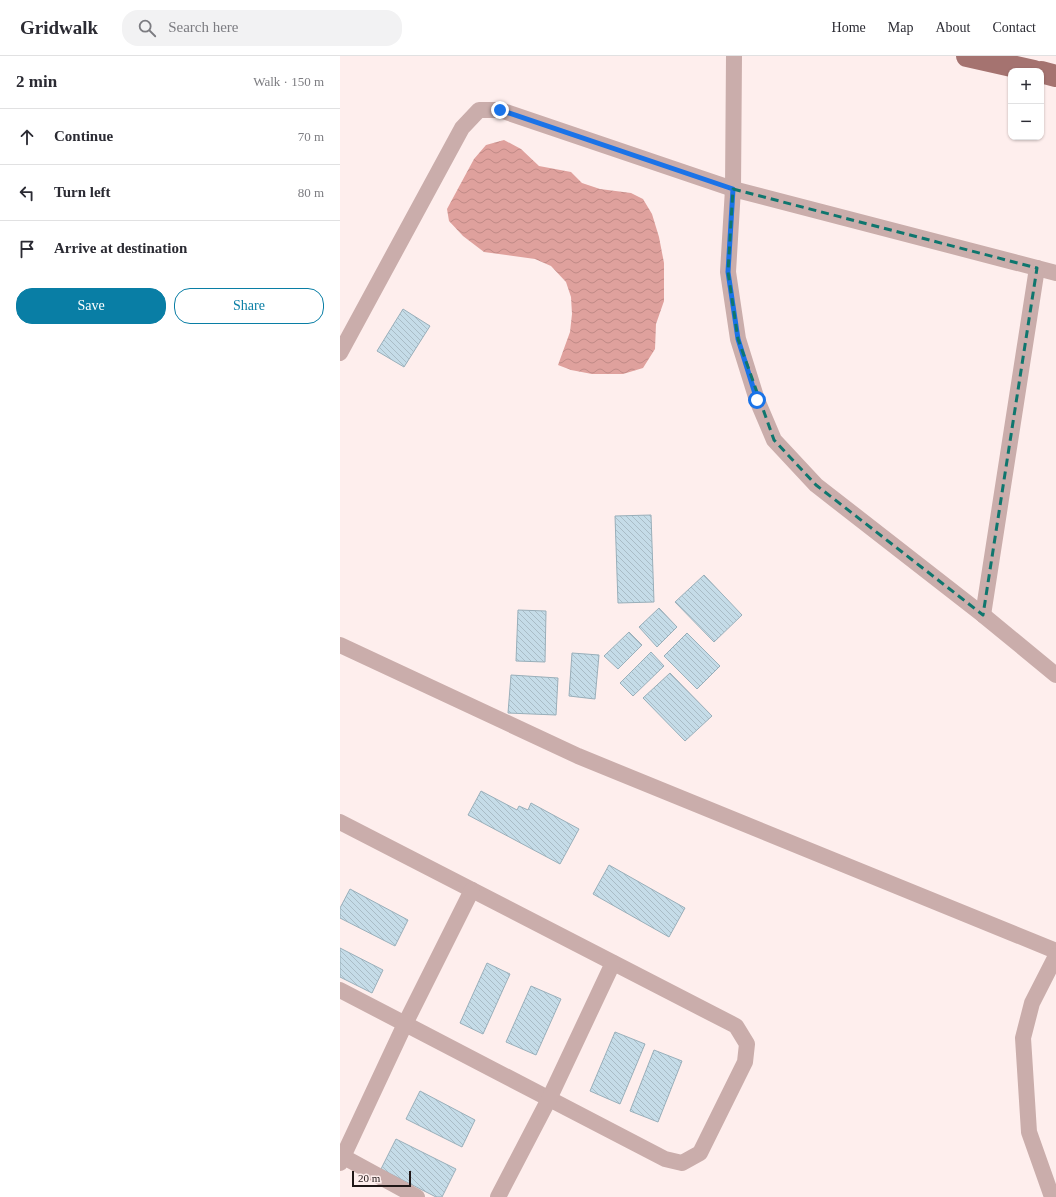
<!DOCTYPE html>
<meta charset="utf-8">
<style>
:root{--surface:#fff;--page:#f2f2f3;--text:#2b2b33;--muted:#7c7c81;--line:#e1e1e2;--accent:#097ea5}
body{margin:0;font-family:"Times New Roman",serif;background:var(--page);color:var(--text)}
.controls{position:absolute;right:12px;top:12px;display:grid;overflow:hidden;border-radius:8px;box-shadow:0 1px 3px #0004}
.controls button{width:36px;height:36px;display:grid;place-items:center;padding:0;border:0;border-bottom:1px solid var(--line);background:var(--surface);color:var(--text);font:20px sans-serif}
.scale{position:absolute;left:12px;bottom:10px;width:59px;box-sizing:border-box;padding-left:4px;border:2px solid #201717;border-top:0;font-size:11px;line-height:14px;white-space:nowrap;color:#201717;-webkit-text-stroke:3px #feeeed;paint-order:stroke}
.stop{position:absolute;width:12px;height:12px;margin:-9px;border:3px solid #1a73e8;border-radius:50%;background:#fff}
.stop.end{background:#1a73e8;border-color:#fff;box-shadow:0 1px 4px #0008}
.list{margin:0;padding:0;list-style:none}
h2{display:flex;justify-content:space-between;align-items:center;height:52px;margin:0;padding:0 16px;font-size:17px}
h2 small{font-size:13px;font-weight:400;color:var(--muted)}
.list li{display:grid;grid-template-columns:26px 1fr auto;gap:12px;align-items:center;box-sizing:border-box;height:56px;padding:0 16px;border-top:1px solid var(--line)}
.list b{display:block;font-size:15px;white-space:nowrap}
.list em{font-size:13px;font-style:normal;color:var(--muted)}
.actions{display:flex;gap:8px;padding:12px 16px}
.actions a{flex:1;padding:9px 0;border:1px solid var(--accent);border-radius:16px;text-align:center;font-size:14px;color:var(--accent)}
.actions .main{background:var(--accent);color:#fff}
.icon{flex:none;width:22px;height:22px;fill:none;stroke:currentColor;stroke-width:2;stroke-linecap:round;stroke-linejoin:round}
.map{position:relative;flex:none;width:716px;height:1141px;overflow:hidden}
header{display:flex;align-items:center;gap:24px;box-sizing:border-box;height:56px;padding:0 20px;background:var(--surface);border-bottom:1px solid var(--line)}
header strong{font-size:19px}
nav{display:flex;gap:22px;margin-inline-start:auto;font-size:14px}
.search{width:280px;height:36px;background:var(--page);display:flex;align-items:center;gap:10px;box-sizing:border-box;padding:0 14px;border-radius:16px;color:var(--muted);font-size:15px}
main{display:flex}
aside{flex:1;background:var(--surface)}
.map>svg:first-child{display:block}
.water{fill:url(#water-waves)}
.building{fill:url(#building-back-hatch);stroke:#99afba}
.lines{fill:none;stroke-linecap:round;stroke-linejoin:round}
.street{stroke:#caadab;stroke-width:16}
.primary{stroke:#a57370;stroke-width:22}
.route{stroke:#1a73e8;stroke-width:5}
.marked{fill:none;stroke:#0f766e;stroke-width:3;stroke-dasharray:8 5;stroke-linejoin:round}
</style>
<header>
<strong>Gridwalk</strong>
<div class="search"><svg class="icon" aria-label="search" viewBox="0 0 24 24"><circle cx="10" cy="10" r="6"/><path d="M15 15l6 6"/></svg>Search here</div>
<nav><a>Home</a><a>Map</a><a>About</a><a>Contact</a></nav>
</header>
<main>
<aside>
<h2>2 min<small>Walk · 150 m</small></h2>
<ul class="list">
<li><svg class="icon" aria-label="ahead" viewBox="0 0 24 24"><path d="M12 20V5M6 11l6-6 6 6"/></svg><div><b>Continue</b></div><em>70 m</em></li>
<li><svg class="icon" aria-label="left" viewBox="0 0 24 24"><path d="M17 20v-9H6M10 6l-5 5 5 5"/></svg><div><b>Turn left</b></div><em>80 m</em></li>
<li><svg class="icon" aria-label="arrive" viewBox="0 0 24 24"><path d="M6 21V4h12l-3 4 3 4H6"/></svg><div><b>Arrive at destination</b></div></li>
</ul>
<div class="actions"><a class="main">Save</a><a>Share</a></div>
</aside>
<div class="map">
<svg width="716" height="1141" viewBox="0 0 716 1141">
<defs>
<pattern id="water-waves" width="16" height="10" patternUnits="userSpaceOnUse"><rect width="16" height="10" fill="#dfa19d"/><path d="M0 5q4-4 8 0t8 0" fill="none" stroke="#bf8a86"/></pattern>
<pattern id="building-back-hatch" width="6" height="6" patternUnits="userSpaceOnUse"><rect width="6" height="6" fill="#c5dce8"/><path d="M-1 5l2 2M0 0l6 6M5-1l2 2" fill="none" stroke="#a9bcc6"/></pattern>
</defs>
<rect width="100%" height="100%" fill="#feeeed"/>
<!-- water -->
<polygon class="water" points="164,84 181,93 199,110 231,116 242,127 260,133 291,137 303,143 312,158 319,181 324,207 324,245 316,268 315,293 303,312 283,318 252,318 231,314 218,309 230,276 232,258 231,241 226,226 211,210 195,203 144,196 123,180 109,165 107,153 134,103 146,89"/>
<!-- building -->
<g class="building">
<polygon points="63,253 90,270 64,311 37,295"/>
<polygon points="311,459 314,546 278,547 275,460"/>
<polygon points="364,519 402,559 374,586 335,546"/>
<polygon points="319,552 337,571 317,591 299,571"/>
<polygon points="178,554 206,555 205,606 176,605"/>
<polygon points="289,576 302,589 278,613 264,600"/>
<polygon points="347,577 380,610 357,633 324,600"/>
<polygon points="311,596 324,610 293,640 280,627"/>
<polygon points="232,597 259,599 255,643 229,640"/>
<polygon points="330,617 372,660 345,685 303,642"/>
<polygon points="171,619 218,622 216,659 168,657"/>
<polygon points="141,735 177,754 179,750 188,754 191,747 239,773 220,808 128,759"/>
<polygon points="269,809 345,852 329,881 253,838"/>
<polygon points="10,833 68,864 55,890 0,862 0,852"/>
<polygon points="0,892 43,914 32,937 0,921"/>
<polygon points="147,907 170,918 143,978 120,967"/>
<polygon points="191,930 221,943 196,999 166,986"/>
<polygon points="275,976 305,988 280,1048 250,1035"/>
<polygon points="314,994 342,1005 318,1066 290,1055"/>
<polygon points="80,1035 135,1064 122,1091 66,1063"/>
<polygon points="56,1083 116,1113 102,1141 96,1141 41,1113"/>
</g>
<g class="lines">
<!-- street -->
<g class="street">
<polyline points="394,0 393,133 388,216 398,283 417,344 434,384 476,429 643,559 716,619"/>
<polyline points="0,297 122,72 139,54 160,54 393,133 716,217"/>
<polyline points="643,559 697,212"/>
<polyline points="0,589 238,700 716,895"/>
<polyline points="0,766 396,970 407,988 405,1006 360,1097 342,1107 325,1103 0,934"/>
<polyline points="0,1099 77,1141"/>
<polyline points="0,1107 65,968 132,834"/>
<polyline points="158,1141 209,1043 273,907"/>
<polyline points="712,1141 689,1076 683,982 692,947 716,900"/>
</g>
<!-- primary -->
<g class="primary">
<polyline points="627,0 694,15"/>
<polyline points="701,16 716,20"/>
</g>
</g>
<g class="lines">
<!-- route -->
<polyline class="route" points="160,54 393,133 388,216 398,283 417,344"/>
</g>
<!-- marked area -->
<path class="marked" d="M393,133L697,212L643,559L476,429L434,384L398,283L388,216Z"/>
</svg>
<div class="controls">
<button>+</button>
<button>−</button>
</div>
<div class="scale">20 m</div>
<div class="stop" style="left:417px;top:344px"></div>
<div class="stop end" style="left:160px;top:54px"></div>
</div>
</main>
